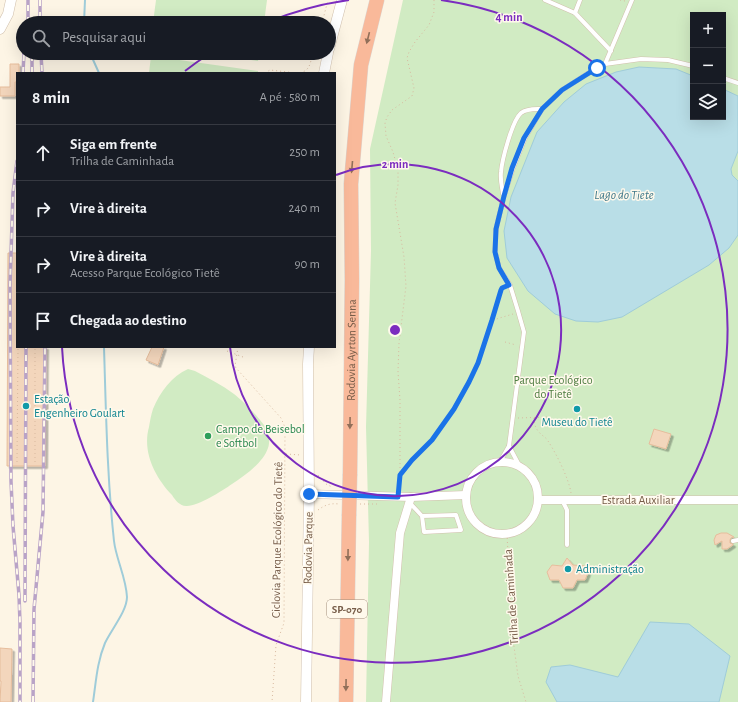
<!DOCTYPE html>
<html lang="pt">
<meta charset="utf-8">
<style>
:root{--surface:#171b24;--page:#242831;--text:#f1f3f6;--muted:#9ea1a6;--line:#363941}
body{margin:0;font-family:"Alegreya Sans",sans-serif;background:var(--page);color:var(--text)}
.controls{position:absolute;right:12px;top:12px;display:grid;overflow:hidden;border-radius:0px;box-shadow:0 4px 16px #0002}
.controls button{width:36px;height:36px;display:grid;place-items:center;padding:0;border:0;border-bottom:1px solid var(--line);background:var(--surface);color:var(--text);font:20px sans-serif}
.stop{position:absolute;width:12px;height:12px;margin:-9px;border:3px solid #1a73e8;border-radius:50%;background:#fff}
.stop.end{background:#1a73e8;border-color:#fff;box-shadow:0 1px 4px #0008}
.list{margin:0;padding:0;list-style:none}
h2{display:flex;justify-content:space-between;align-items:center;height:52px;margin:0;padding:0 16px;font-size:17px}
h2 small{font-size:13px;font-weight:400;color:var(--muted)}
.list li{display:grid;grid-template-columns:26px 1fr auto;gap:12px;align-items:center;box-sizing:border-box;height:56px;padding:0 16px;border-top:1px solid var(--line)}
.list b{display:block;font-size:15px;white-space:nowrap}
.list p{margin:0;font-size:13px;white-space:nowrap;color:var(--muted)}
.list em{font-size:13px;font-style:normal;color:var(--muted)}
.icon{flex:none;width:22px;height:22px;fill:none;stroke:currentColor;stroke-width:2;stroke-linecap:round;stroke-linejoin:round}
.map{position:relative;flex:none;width:738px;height:702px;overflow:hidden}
.search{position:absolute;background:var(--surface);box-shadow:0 4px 16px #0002;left:16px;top:16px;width:320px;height:44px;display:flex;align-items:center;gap:10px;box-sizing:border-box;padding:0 14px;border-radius:22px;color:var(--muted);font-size:15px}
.panel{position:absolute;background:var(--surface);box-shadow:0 4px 16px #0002;left:16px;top:72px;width:320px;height:276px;border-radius:0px}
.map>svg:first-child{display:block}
.green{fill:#d1ebc3;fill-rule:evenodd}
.water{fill:#b9dee7;stroke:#9fccd9}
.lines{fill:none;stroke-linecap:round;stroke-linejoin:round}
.stream{stroke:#9fccd9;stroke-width:2}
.building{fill:#f3d6bc;stroke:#e6bd9c;filter:url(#shadow)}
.service-casing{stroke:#d1c0ad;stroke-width:5}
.minor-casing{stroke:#d1c0ad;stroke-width:9}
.tertiary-casing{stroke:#d1c0ad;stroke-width:11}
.motorway-casing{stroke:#dcd5d0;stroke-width:15}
.path{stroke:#d8b99f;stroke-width:1;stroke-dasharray:1 3;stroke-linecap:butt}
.service{stroke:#fff;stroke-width:4}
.minor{stroke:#fff;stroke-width:8}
.tertiary{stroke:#fff;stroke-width:10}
.motorway{stroke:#f9b99a;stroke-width:14}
.rail-casing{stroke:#b9a3c7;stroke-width:3.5}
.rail{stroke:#fff9ec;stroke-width:2;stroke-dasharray:6;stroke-linecap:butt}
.motorway-bridge-casing{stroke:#dcd5d0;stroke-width:15;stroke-linecap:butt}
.motorway-bridge{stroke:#f9b99a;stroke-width:14}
.oneway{fill:#916f59}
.route{stroke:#1a73e8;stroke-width:5}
.ring{fill:none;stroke:#7b2cbf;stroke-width:2}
.culture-dot{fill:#0f9aa8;stroke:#fff9ec;stroke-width:1.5}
.leisure-dot{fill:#2e9e5b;stroke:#fff9ec;stroke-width:1.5}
.labels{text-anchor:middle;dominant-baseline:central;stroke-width:3;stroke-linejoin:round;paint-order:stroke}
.shield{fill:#fff9ec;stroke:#a08c7a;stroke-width:1}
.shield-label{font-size:11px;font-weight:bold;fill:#775d49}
.street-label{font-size:12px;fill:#775d49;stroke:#fff9ec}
.park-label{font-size:12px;fill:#4e7d41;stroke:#fff9ec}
.culture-label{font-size:12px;fill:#0d838f;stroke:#fff9ec;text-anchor:start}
.leisure-label{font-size:12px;fill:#27864d;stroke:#fff9ec;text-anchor:start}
.water-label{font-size:13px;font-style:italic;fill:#427a8b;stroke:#fff9ec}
.centre{fill:#7b2cbf;stroke:#fff9ec;stroke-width:2}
.ring-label{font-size:12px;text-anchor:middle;font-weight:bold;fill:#7b2cbf;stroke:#fff9ec;stroke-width:3;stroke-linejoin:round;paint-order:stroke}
</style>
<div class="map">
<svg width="738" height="702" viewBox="0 0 738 702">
<defs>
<filter id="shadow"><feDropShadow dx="2.5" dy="2.5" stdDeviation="0" flood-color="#0004"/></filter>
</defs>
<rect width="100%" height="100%" fill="#fdf5e5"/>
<!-- green -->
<g class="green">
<polygon points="156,0 267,0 264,23 153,23"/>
<path d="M403,0H738V702H366L369,542L366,427L371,251L370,149ZM693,15H723V117H693Z"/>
<polygon points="203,53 259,53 258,61"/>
<polygon points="151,56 258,71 258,73 149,73"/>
<path d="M188,369L195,371C208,378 222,385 234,394C243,401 262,420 267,430C269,435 270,443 268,448C263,463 244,476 232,484C222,491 197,507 186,506C180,506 175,500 172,495C155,477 142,452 149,427C150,421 151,415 153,409C160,392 172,376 188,369Z"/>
</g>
<!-- water -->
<g class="water">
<polygon points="639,67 676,69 693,76 693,117 723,117 723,89 738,96 738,151 731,169 732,175 738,181 738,235 729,248 709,265 622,317 598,322 576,321 555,314 528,291 507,258 504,231 511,197 537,132 564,102 586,84 616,72"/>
<polygon points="650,622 689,624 730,656 719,702 557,702 546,682 551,667 570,665 618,677"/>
</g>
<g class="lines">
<!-- stream -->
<g class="stream">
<polyline points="84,23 85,0"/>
<polyline points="90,53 99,73"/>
<path d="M93,702C96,682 97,662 105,643C111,630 127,611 127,597C126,577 116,559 114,541C107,476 106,412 104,347"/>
</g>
</g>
<!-- building -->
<g class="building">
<polygon points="10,64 19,64 19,73 17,73 17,82 15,82 15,96 0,96 0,87 10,87"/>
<polygon points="8,253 17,253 17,347 46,347 45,466 7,466"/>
<polygon points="152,347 164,347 158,365 146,360"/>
<polygon points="654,429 671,434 666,449 649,444"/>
<polygon points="721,533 727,533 734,537 731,538 730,540 730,543 733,544 733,545 727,549 722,549 722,541 715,545 714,540 716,535"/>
<polygon points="567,558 573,565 585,566 588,573 585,580 577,580 573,588 563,588 559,580 550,580 547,572 552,565 562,566"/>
<polygon points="0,648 12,649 11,702 0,702 1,681 0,681"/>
</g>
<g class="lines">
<defs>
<g id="service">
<polyline points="545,0 575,13 611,51"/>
<polyline points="575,13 580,0"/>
<polyline points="605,64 632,0"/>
<polyline points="723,78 738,83"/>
<path d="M503,194C502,187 500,180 501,172C502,160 512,121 521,113C527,108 536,109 542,109"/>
<polyline points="509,446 519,465"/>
<polyline points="501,460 509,446 524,332 518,311 510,285 499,268 495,251 496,229 504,196 513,168 525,138 542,109 562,90 587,74 605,64 641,59 668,60 693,66"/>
<polyline points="562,500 567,510 567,545"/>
<polyline points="409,502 422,516 424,532 461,530 456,515 422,516"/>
<polyline points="733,541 738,540"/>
</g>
<g id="minor">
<circle cx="502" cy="498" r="36"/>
<polyline points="309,494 411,497 466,495"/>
<polyline points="539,500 738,500"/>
<polyline points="386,702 400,533 411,497"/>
</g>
<g id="tertiary">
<polyline points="0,29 8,14 11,0"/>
<polyline points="329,49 342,0"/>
<polyline points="324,73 328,53"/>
<polyline points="306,702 309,494 308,364 309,347"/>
</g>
<g id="motorway">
<path id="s1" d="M350,474L352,280L351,184L361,65L377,0"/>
<polyline points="346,702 349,516"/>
</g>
</defs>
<!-- service casing -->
<use href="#service" class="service-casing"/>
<!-- minor casing -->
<use href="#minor" class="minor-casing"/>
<!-- tertiary casing -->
<use href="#tertiary" class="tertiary-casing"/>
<!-- motorway casing -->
<use href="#motorway" class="motorway-casing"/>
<!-- path -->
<g class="path">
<polyline points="620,0 625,1"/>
<polyline points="322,23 328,0"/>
<polyline points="265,73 270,70 296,73"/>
<path d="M300,73C311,70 310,62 313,53"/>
<polyline points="493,320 513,314"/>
<polyline points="505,342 516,345"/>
<polyline points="238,347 235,366 236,368 281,418 284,425 285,429 284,623 276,645 272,702"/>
<polyline points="227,351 243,357"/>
<polyline points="518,418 547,417"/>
<path d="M534,418C534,423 535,428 539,432C542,436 546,437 548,441C556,453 569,479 571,493"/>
<polyline points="286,454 301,455"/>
<polyline points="17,462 18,347"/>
<polyline points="35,462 35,347"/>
<polyline points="400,474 412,460 432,440 454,409 469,382 478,363 492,320 501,291 502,288 505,287"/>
<polyline points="318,475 326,484 332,487"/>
<polyline points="399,488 400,468 400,400 398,372 399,343 406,286 404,257 395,203 398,185 398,170 393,152 386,136 385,123 387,117 392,110 412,96 414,88 407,58 409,52 415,42 429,25 434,12 434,0"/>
<polyline points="360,504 377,504"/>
<path d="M318,510C325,505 330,503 339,504"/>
<polyline points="507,534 512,632 518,676 526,702"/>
</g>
<!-- service -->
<use href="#service" class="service"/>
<!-- minor -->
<use href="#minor" class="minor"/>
<!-- tertiary -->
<use href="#tertiary" class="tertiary"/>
<!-- motorway -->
<use href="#motorway" class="motorway"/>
<defs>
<g id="rail">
<polyline points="40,0 40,23"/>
<polyline points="28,23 28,0"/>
<polyline points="41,53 42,73"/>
<polyline points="23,73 24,53"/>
<polyline points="32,73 32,53"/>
<polyline points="17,161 13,193 10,285 11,481 13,526 19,595 20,623 20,702"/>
<polyline points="25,601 26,347"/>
<polyline points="33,702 34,609 43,512 45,347"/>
</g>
</defs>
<!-- rail casing -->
<use href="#rail" class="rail-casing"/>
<!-- rail -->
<use href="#rail" class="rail"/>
<defs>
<polyline id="motorway-bridge" points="349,516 350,474"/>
</defs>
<!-- motorway-bridge casing -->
<use href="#motorway-bridge" class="motorway-bridge-casing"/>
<!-- motorway-bridge -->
<use href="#motorway-bridge" class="motorway-bridge"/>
</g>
<!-- one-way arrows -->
<defs><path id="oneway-solid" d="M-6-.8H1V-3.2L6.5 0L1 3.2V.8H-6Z"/></defs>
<g class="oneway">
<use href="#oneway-solid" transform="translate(368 38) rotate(104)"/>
<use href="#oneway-solid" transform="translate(352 167) rotate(95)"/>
<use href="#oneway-solid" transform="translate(350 423) rotate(91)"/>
<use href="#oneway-solid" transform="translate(348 555) rotate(91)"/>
<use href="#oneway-solid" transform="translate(346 685) rotate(91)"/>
</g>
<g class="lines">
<!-- route -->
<polyline class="route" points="309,494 398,497 400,475 412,460 432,440 454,409 469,382 478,363 492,320 501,290 502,288 509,285 499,268 495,252 496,229 504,196 512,168 524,138 542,109 562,90 597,68"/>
</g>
<!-- distance rings -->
<g class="ring">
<path d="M336 175A166 166 0 1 1 230 347"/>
<path d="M185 71A333 333 0 0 1 209 54M268 22A333 333 0 0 1 349 0M441 0A333 333 0 1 1 62 347"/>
</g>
<!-- markers -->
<g class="culture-dot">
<circle cx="26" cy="406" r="4"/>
<circle cx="577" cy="409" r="4"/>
<circle cx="568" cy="569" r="4"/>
</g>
<circle class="leisure-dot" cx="208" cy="436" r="4"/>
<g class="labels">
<!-- shield labels -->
<rect class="shield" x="327" y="600" width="40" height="18" rx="3"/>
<g class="shield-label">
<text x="347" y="609">SP-070</text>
</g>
<!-- street labels -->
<g class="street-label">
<text stroke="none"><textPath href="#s1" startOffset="124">Rodovia Ayrton Senna</textPath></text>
<text x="638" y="500">Estrada Auxiliar</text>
<text transform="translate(277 540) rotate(-89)">Ciclovia Parque Ecológico do Tietê</text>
<text transform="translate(308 548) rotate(-89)">Rodovia Parque</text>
<text transform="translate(511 597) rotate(-94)">Trilha de Caminhada</text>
</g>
<!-- park labels -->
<g class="park-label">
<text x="553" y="380">Parque Ecológico<tspan x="553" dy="14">do Tietê</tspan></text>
</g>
<!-- culture labels -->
<g class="culture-label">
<text x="34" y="399">Estação<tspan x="34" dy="14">Engenheiro Goulart</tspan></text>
<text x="577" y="422" text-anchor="middle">Museu do Tietê</text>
<text x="576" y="569">Administração</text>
</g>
<!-- leisure labels -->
<g class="leisure-label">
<text x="216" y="429">Campo de Beisebol<tspan x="216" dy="14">e Softbol</tspan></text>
</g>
<!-- water labels -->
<g class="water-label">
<text x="624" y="195">Lago do Tiete</text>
</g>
</g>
<circle cx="395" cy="330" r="6" class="centre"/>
<g class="ring-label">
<text x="509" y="21">4 min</text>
<text x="395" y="168">2 min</text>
</g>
</svg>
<div class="controls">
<button>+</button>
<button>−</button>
<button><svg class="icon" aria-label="layers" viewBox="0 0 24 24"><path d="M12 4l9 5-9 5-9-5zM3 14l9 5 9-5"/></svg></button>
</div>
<div class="stop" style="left:597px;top:68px"></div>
<div class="stop end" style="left:309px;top:494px"></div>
<div class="search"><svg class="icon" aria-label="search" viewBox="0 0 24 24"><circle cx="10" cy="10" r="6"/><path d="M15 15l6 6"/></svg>Pesquisar aqui</div>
<section class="panel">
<h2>8 min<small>A pé · 580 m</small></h2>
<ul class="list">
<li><svg class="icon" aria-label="ahead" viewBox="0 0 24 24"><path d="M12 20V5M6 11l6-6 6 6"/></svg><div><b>Siga em frente</b><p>Trilha de Caminhada</p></div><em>250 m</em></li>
<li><svg class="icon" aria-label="right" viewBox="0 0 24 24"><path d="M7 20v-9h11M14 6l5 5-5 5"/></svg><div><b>Vire à direita</b></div><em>240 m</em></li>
<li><svg class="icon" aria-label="right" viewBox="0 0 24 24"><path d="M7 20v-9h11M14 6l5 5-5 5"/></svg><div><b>Vire à direita</b><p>Acesso Parque Ecológico Tietê</p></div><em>90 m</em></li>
<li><svg class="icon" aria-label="arrive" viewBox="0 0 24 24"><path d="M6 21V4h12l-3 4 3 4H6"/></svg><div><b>Chegada ao destino</b></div></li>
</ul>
</section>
</div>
